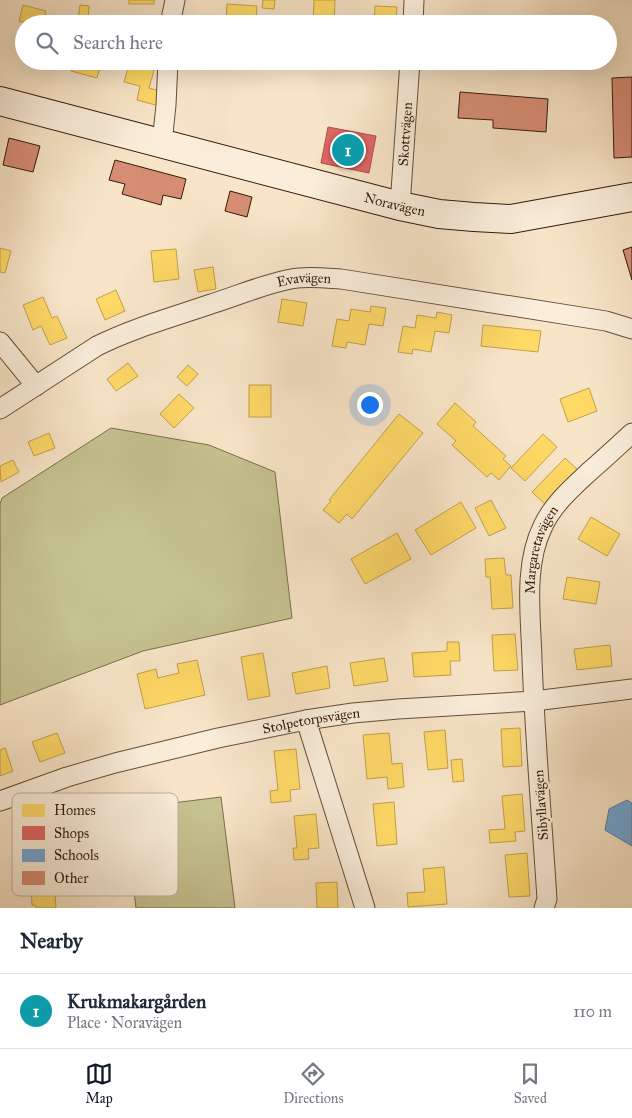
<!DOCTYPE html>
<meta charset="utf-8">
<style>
:root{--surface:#fff;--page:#f6f6f7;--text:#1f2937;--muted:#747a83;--line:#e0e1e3;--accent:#111827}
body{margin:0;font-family:"IM FELL Great Primer",serif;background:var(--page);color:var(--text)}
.you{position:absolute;left:369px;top:404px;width:18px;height:18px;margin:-12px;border:4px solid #fff;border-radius:50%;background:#1a73e8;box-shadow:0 0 0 8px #1a73e833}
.badge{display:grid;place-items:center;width:32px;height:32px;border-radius:50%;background:var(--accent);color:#fff;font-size:16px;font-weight:700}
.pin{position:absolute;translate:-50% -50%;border:2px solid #fff;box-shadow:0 1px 5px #0006}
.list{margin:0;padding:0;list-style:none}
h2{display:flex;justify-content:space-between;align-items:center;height:65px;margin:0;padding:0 20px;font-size:21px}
h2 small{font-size:16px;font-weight:400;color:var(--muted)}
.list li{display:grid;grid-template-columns:32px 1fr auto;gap:15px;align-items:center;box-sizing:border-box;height:75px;padding:0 20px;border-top:1px solid var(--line)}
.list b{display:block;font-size:19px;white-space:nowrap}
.list p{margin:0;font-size:16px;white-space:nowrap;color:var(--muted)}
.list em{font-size:16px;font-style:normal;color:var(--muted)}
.icon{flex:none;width:28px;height:28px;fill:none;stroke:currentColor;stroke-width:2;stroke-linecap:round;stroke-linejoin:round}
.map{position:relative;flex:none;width:632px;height:908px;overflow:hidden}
.search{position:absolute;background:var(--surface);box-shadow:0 5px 20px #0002;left:15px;right:15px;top:15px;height:55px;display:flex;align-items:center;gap:12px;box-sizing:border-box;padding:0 18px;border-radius:28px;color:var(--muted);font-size:19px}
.sheet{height:140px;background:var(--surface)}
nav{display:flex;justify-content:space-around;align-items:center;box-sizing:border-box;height:70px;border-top:1px solid var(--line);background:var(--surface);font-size:14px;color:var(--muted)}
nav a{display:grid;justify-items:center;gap:2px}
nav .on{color:var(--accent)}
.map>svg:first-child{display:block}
.green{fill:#c5c290;stroke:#7c6e4c}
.homes{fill:#ffd966;stroke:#c2a04a}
.shops{fill:#e06666;stroke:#ac504a}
.schools{fill:#6fa8dc;stroke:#5d7e9d}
.building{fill:#d68d74;stroke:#331b09}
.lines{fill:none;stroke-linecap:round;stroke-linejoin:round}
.street-casing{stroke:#644e39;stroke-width:21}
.secondary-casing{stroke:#331b09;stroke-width:30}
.street{stroke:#faeedb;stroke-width:19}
.secondary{stroke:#faeedb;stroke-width:28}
.labels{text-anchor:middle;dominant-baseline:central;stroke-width:5;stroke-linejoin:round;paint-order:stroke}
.street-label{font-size:14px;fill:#331b09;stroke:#faeedb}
.key{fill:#faeedb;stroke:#beaf9c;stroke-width:1}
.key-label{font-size:14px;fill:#331b09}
</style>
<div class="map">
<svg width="632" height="908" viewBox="0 0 632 908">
<rect width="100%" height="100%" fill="#f8e5c8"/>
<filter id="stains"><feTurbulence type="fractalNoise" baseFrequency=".004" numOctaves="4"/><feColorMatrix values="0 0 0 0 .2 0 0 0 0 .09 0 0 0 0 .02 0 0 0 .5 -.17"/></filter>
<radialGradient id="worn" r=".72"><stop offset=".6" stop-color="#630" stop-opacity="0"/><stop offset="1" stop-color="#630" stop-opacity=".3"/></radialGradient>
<!-- green -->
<g class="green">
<polygon points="111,428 209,445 275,472 292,618 143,651 0,705 0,504 2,498"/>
<polygon points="221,797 235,908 136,908 124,809"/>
</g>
<!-- homes -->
<g class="homes">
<rect x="129" y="0" width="25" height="4"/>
<polygon points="263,0 275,0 274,9 262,8"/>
<polygon points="314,0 335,0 334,24 313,24"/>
<polygon points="227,4 257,6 256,24 226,24"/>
<polygon points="23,5 46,11 43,24 31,24 19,21"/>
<polygon points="80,5 89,6 88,20 78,19"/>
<polygon points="375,6 397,7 396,24 374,24"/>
<polygon points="74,61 102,61 97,78 71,71"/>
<polygon points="130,61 155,67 149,88 163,92 159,106 137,100 140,86 124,82"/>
<polygon points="0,248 11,251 5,273 0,272"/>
<polygon points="176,249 179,279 154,282 151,251"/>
<polygon points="213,267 216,289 198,292 194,270"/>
<polygon points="116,290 125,311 105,320 96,299"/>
<polygon points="43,297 52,318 57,316 67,338 50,345 41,326 33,330 23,305"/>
<polygon points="282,299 307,303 303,326 278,322"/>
<polygon points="371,306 386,308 383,326 369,324 365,345 347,342 346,348 332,346 337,319 349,321 351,309 370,312"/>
<polygon points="437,312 452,315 449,333 435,331 431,352 413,349 412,354 398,352 403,326 415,328 417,315 436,318"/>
<polygon points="483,325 541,331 538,352 481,346"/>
<polygon points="128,363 138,376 116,391 107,379"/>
<polygon points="188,365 198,374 187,386 177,377"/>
<rect x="249" y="385" width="22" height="32"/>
<polygon points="589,388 597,411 568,422 560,399"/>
<polygon points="179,394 194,408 174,428 160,414"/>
<polygon points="455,403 476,422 473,426 506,456 503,459 511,466 499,480 491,473 487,477 452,445 456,441 437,424"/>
<polygon points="399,414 423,433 352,519 347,514 339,523 323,510 331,501 329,500"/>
<polygon points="49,433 55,448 34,456 28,442"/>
<polygon points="543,434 557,447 525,481 511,468"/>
<polygon points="565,458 579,471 546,505 532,492"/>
<polygon points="13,460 19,472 1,482 0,466"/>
<polygon points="491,500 506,528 489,536 475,508"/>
<polygon points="461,502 476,528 431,555 415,530"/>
<polygon points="591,517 620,534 607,556 578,539"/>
<polygon points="397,533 411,559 365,584 351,559"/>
<polygon points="504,558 506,575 511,575 513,608 492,609 490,577 486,577 485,559"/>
<polygon points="567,577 600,582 596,604 563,599"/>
<polygon points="515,634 518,670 494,671 492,635"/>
<polygon points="447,642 459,642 460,661 450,661 451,675 414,677 412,653 447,651"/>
<polygon points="610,645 612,666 577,670 574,649"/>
<polygon points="263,653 270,696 248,700 241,657"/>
<polygon points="384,658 388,681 354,686 350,663"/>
<polygon points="197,660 205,695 145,709 137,674 156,669 158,678 179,673 177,664"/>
<polygon points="327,666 330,688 296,694 292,673"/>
<polygon points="520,728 522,766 503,767 501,729"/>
<polygon points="445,730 448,768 428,770 424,732"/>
<polygon points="57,733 65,753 40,762 32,742"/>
<polygon points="389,733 392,764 402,763 404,787 388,789 387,777 367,779 363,735"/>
<polygon points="5,748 13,771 0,776 0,750"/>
<polygon points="296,749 300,789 290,790 291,801 271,803 270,791 278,790 274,751"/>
<polygon points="462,759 464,781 453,782 451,760"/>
<polygon points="522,794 525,831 515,832 516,841 490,843 489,830 505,829 502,796"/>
<polygon points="394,802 397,844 377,846 373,804"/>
<polygon points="316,814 319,848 308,849 309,859 294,860 293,848 297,848 294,816"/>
<polygon points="527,853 530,896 509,897 505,855"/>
<polygon points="53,866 56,908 36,908 35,905 32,905 31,885 28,885 27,868"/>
<polygon points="444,867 447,904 408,907 407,893 425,892 423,869"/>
<polygon points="337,882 338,908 317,908 316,883"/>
</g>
<!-- shops -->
<polygon class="shops" points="328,127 376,136 369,173 321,163"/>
<!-- schools -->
<polygon class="schools" points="627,800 632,803 632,846 605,830 609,809"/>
<!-- building -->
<g class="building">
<polygon points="632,77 632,157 614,158 612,78"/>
<polygon points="460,92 548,99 546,132 493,128 493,120 458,118"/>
<polygon points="9,138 40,146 33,172 3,165"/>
<polygon points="115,160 186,179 181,199 163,195 161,205 122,194 125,184 109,180"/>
<polygon points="230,191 252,197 247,217 225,211"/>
<polygon points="632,247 632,280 623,250"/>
</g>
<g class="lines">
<defs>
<g id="street">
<polyline points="170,24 175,0"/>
<polyline points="413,24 414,0"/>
<polyline points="162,143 166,105 168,61"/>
<path id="s1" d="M400,206L410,61"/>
<polyline points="0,342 36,386"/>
<path id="s2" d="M0,409L97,346C133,328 173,317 211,304C237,296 264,284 291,279C307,276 324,278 341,279L606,321L632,329"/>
<polyline points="306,720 365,908"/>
<path id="s3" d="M0,801L67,777L115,763L218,738L306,720L353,713L398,709L534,701L632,689"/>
<path id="s4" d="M544,908L547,899C542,820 535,740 532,660C531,617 523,566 543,526C553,504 573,487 590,471C604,459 618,446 632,433"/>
</g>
<g id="secondary">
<path id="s5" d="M0,101L400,206L439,214L474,217L511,219L632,197"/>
</g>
</defs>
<!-- street casing -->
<use href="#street" class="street-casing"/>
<!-- secondary casing -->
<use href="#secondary" class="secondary-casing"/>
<!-- street -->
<use href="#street" class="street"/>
<!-- secondary -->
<use href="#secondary" class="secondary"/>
</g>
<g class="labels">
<!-- street labels -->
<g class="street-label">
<text stroke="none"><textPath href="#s1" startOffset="72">Skottvägen</textPath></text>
<text stroke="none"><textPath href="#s5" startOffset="408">Noravägen</textPath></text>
<text stroke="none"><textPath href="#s2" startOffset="334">Evavägen</textPath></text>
<text stroke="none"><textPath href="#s4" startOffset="361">Margaretavägen</textPath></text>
<text stroke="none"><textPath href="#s3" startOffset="322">Stolpetorpsvägen</textPath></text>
<text transform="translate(541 805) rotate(-94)">Sibyllavägen</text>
</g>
</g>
<!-- legend -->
<rect x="12" y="793" width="166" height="103" rx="8" class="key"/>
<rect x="22" y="804" width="23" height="13" fill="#ffd966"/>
<rect x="22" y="826" width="23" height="14" fill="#e06666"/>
<rect x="22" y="849" width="23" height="13" fill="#6fa8dc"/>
<rect x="22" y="871" width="23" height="14" fill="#d68d74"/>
<g class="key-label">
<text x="54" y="815">Homes</text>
<text x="54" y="838">Shops</text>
<text x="54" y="860">Schools</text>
<text x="54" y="883">Other</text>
</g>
<rect width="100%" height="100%" filter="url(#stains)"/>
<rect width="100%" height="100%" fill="url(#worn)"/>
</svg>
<div class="you"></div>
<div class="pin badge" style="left:348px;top:150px;background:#0f9aa8">1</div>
<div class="search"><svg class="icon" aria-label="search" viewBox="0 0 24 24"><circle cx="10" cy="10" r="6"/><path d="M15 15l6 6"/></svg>Search here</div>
</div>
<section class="sheet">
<h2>Nearby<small></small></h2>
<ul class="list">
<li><span class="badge" style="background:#0f9aa8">1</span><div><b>Krukmakargården</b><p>Place · Noravägen</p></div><em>110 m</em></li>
</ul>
</section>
<nav>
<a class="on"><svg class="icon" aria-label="map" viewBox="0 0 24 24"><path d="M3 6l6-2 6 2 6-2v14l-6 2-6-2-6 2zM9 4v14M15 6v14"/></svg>Map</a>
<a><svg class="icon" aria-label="directions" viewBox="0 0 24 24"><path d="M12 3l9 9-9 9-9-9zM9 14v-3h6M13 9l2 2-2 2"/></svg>Directions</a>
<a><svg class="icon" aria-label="saved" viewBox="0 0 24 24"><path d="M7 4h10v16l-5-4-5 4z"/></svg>Saved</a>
</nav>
